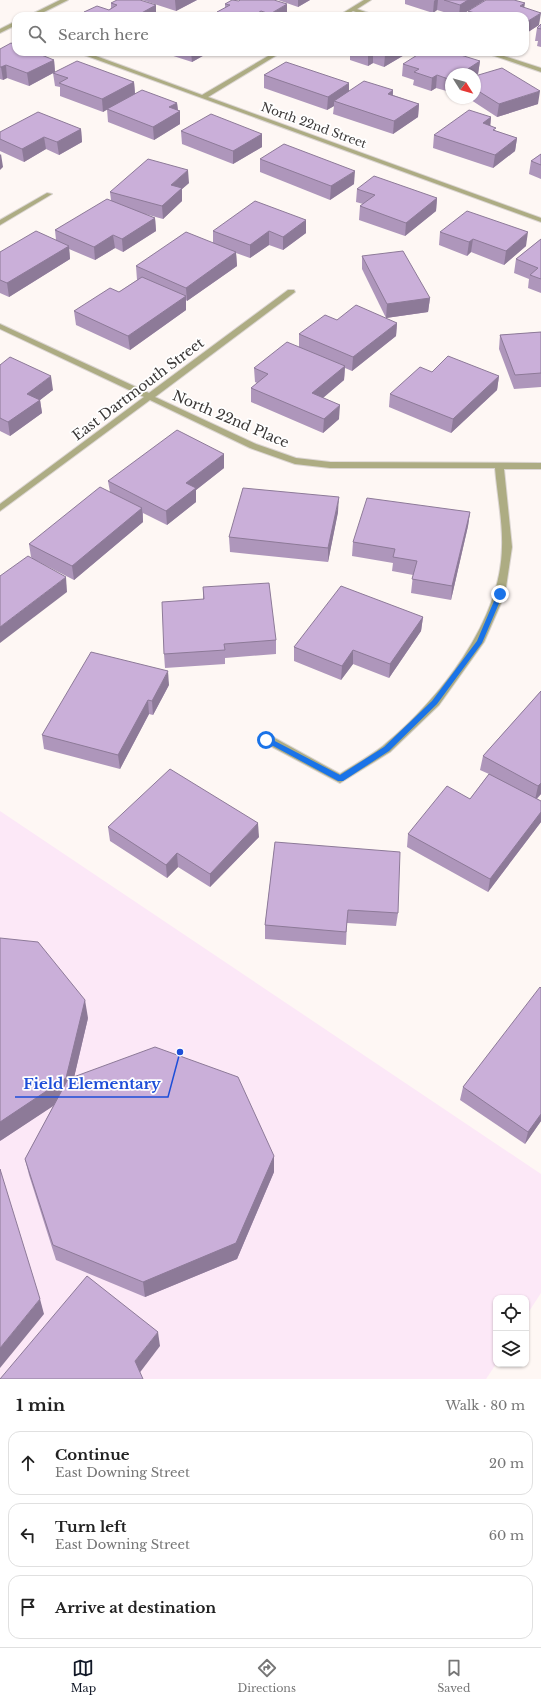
<!DOCTYPE html>
<meta charset="utf-8">
<style>
:root{--surface:#fff;--page:#f2f2f2;--text:#222;--muted:#767676;--line:#e0e0e0;--accent:#111827}
body{margin:0;font-family:"Libre Baskerville",serif;background:var(--page);color:var(--text)}
.controls{position:absolute;right:12px;bottom:12px;display:grid;overflow:hidden;border-radius:8px;box-shadow:0 1px 3px #0004}
.controls button{width:36px;height:36px;display:grid;place-items:center;padding:0;border:0;border-bottom:1px solid var(--line);background:var(--surface);color:var(--text);font:20px sans-serif}
.compass{position:absolute;left:445px;top:68px;width:36px;height:36px;border-radius:50%;background:var(--surface);box-shadow:0 1px 3px #0004;rotate:127deg}
.stop{position:absolute;width:12px;height:12px;margin:-9px;border:3px solid #1a73e8;border-radius:50%;background:#fff}
.stop.end{background:#1a73e8;border-color:#fff;box-shadow:0 1px 4px #0008}
.list{margin:0;padding:0;list-style:none}
h2{display:flex;justify-content:space-between;align-items:center;height:52px;margin:0;padding:0 16px;font-size:17px}
h2 small{font-size:13px;font-weight:400;color:var(--muted)}
.list li{display:grid;grid-template-columns:26px 1fr auto;gap:12px;align-items:center;box-sizing:border-box;height:64px;margin:0 8px 8px;padding:0 8px;border:1px solid var(--line);border-radius:12px}
.list b{display:block;font-size:15px;white-space:nowrap}
.list p{margin:0;font-size:13px;white-space:nowrap;color:var(--muted)}
.list em{font-size:13px;font-style:normal;color:var(--muted)}
.icon{flex:none;width:22px;height:22px;fill:none;stroke:currentColor;stroke-width:2;stroke-linecap:round;stroke-linejoin:round}
.map{position:relative;flex:none;width:541px;height:1379px;overflow:hidden}
.search{position:absolute;background:var(--surface);box-shadow:0 1px 3px #0004;left:12px;right:12px;top:12px;height:44px;display:flex;align-items:center;gap:10px;box-sizing:border-box;padding:0 14px;border-radius:12px;color:var(--muted);font-size:15px}
.sheet{height:268px;background:var(--surface)}
nav{display:flex;justify-content:space-around;align-items:center;box-sizing:border-box;height:56px;border-top:1px solid var(--line);background:var(--surface);font-size:11px;color:var(--muted)}
nav a{display:grid;justify-items:center;gap:2px}
nav .on{color:var(--accent)}
.map>svg:first-child{display:block}
.education{fill:#fce8f7}
.lines{fill:none;stroke-linecap:round;stroke-linejoin:round}
.minor-casing{stroke:#dbd5d2;stroke-width:2}
.minor{fill:#adac83;fill-rule:evenodd}
.wall{fill:#ae96bb}
.shaded-wall{fill:#8d7a98}
.building{fill:#caafd9;stroke:#8d7a98}
.route{fill:#1a73e8}
.labels{text-anchor:middle;dominant-baseline:central;stroke-width:3.5;stroke-linejoin:round;paint-order:stroke}
.far-street-label{font-size:12px;fill:#3b3837;stroke:#fff}
.street-label{font-size:14px;fill:#3b3837;stroke:#fff}
.leader{fill:none;stroke:#1d4ed8;stroke-width:1.5}
.callout-dot{fill:#1d4ed8;stroke:#fff;stroke-width:1.5}
.callout-label{font-size:15px;text-anchor:middle;font-weight:bold;fill:#1d4ed8;stroke:#fff;stroke-width:3.5;stroke-linejoin:round;paint-order:stroke}
</style>
<div class="map">
<svg width="541" height="1379" viewBox="0 0 541 1379">
<rect width="100%" height="100%" fill="#fef7f4"/>
<!-- education -->
<polygon class="education" points="0,811 541,1174 541,1293 526,1316 526,1298 496,1298 496,1364 486,1379 0,1379"/>
<g class="lines">
<defs>
<g id="minor">
<polygon points="60,0 68,0 36,16 28,16"/>
<polygon points="364,0 371,0 357,9 377,16 368,16 353,11 345,16 338,16"/>
<polygon points="16,21 16,25 0,33 0,29"/>
<polygon points="76,52 85,52 202,95 275,52 282,52 208,97 541,218 541,222"/>
<polygon points="483,52 492,52 541,68 541,72"/>
<polygon points="47,193 52,194 0,225 0,220"/>
<path d="M288,290H294L295,292L155,397L256,444L296,458L330,462L541,463V469H504L512,547L505,594L484,642L439,705L390,752L340,783L263,742L262,739L263,736H271L340,774C354,765 370,756 383,746C439,700 501,622 502,547C503,523 497,493 495,468H330L295,464L250,448L150,400L0,511V504L144,397L0,329V324L149,393Z"/>
</g>
</defs>
<!-- minor casing -->
<use href="#minor" class="minor-casing"/>
<!-- minor -->
<use href="#minor" class="minor"/>
</g>
<!-- wall -->
<g class="wall">
<polygon points="142,0 197,0 176,11"/>
<polygon points="278,0 310,0 298,7"/>
<polygon points="405,0 485,0 460,16 457,16 437,10 433,13 405,4"/>
<polygon points="111,3 156,5 156,16 84,16 84,12 109,10 111,8"/>
<polygon points="225,4 287,16 218,16 217,12 225,8"/>
<polygon points="524,8 539,25 525,34 525,16 468,16 468,11"/>
<polygon points="541,24 541,47 537,46 538,41 535,41 537,28"/>
<polygon points="0,49 54,60 55,72 29,86 7,78 3,80 0,79"/>
<polygon points="164,52 221,52 216,55 208,53 192,62 164,53"/>
<polygon points="340,52 406,52 406,54 384,67 373,63 368,66 350,60 350,56"/>
<polygon points="480,61 478,74 476,76 538,104 497,117 468,98 475,98 475,74 451,74 451,92 450,92 436,88 431,91 413,85 414,80 402,76 403,64"/>
<polygon points="53,73 134,82 135,94 177,103 180,124 154,140 108,122 107,109 103,112 60,96 60,87 55,86"/>
<polygon points="264,75 349,91 393,90 393,95 419,104 418,117 393,134 333,114 334,106 327,110 264,88"/>
<polygon points="491,117 490,125 496,131 517,138 515,151 493,168 433,148 434,135"/>
<polygon points="81,129 82,142 59,155 46,149 24,162 0,151 0,132"/>
<polygon points="181,131 262,134 262,147 233,164 182,144"/>
<polygon points="541,154 541,179 529,174 531,161"/>
<polygon points="260,159 354,184 330,200 260,172"/>
<polygon points="189,183 182,189 182,201 163,219 145,214 155,218 156,231 123,252 115,248 95,260 69,249 70,259 9,297 0,293 0,252 56,240 55,230 111,200 110,192"/>
<polygon points="357,189 437,198 436,211 405,236 359,220 360,206 363,204 356,202"/>
<polygon points="306,220 306,233 283,250 269,245 250,258 236,253 237,266 187,301 186,300 186,310 130,350 76,325 74,311 119,292 137,280 136,266 213,243 213,231"/>
<polygon points="440,232 526,246 504,265 471,252 467,256 439,245"/>
<polygon points="541,239 541,293 528,288 529,279 514,273 516,259"/>
<polygon points="362,256 430,298 428,312 386,318 362,269"/>
<polygon points="337,320 397,323 396,336 352,371 345,368 344,380 323,398 339,419 323,433 251,402 251,388 257,383 255,382 254,368 299,347 299,334"/>
<polygon points="541,332 541,387 514,389 499,349 500,335"/>
<polygon points="0,365 53,390 40,400 42,413 10,436 0,431"/>
<polygon points="432,372 499,376 497,390 451,433 389,407 390,394"/>
<polygon points="224,454 224,468 196,490 196,502 167,525 143,513 143,522 74,580 37,561 67,592 31,557 29,544 110,492 108,481"/>
<polygon points="338,512 328,562 230,552 229,537"/>
<polygon points="470,512 468,526 451,600 411,593 413,575 392,571 393,563 352,556 353,542"/>
<polygon points="203,587 276,640 276,654 225,658 225,664 165,668 164,654 203,599"/>
<polygon points="423,617 421,631 389,678 353,664 341,680 294,661 294,647"/>
<polygon points="169,685 153,715 149,714 120,769 44,749 42,735"/>
<polygon points="541,691 541,794 537,799 541,801 541,822 488,892 407,847 408,834 470,799 489,774 480,770 483,756"/>
<polygon points="108,827 259,837 210,887 178,867 167,878 110,841"/>
<polygon points="275,842 398,913 396,926 347,923 346,945 265,939 265,925"/>
<polygon points="541,988 541,1121 525,1144 460,1100 463,1087"/>
<polygon points="88,1018 74,1077 274,1172 237,1259 145,1297 56,1260 29,1175 25,1159 54,1105 0,1141"/>
</g>
<!-- shaded-wall -->
<g class="shaded-wall">
<polygon points="175,0 197,0 176,11"/>
<polygon points="298,0 310,0 298,7"/>
<polygon points="435,0 438,0 437,10 433,13 434,1"/>
<polygon points="468,0 485,0 460,16 459,16 460,5"/>
<polygon points="525,3 523,15 520,6"/>
<polygon points="287,4 287,16 270,16 270,14"/>
<polygon points="156,5 156,16 136,16"/>
<polygon points="261,11 261,16 253,16"/>
<polygon points="541,13 539,25 525,34 525,23"/>
<polygon points="191,52 208,52 208,53 192,62"/>
<polygon points="216,52 221,52 216,55"/>
<polygon points="371,52 373,52 373,63 368,66 368,54"/>
<polygon points="390,52 406,52 406,54 384,67 385,55"/>
<polygon points="54,60 55,72 29,86 27,73"/>
<polygon points="480,61 478,74 475,76 475,74 460,74"/>
<polygon points="6,65 7,78 3,80 1,67"/>
<polygon points="437,75 436,88 431,91 432,78"/>
<polygon points="134,82 135,94 103,112 102,99"/>
<polygon points="349,83 349,96 334,101 334,106 327,110 328,97"/>
<polygon points="393,90 392,103 388,94"/>
<polygon points="540,91 538,104 497,117 499,104"/>
<polygon points="177,103 178,112 180,111 180,124 154,140 153,127 169,107"/>
<polygon points="419,104 418,117 393,134 394,121"/>
<polygon points="491,117 490,130 483,123"/>
<polygon points="81,129 82,142 59,155 57,142"/>
<polygon points="262,134 262,147 233,164 233,151"/>
<polygon points="44,137 46,149 24,162 22,149"/>
<polygon points="517,138 515,151 493,168 495,155"/>
<polygon points="1,154 3,167 0,170 0,155"/>
<polygon points="188,170 189,183 182,189 182,201 163,219 162,206 171,185"/>
<polygon points="355,171 354,184 330,200 331,186"/>
<polygon points="437,198 436,211 405,236 406,223"/>
<polygon points="155,218 156,231 123,252 122,239"/>
<polygon points="306,220 306,233 283,250 283,237"/>
<polygon points="269,231 269,245 250,258 250,245"/>
<polygon points="528,232 526,246 504,265 506,251"/>
<polygon points="113,235 115,248 95,260 94,247"/>
<polygon points="473,239 471,252 467,256 469,242"/>
<polygon points="69,246 70,259 9,297 7,283"/>
<polygon points="236,252 237,266 187,301 186,288"/>
<polygon points="186,296 186,310 130,350 128,336"/>
<polygon points="430,298 428,312 386,318 387,304"/>
<polygon points="397,323 396,336 352,371 353,357"/>
<polygon points="345,366 344,380 312,407 312,393"/>
<polygon points="51,376 53,390 40,400 42,413 10,436 8,422 27,394"/>
<polygon points="499,376 497,390 451,433 453,419"/>
<polygon points="340,405 339,419 323,433 324,419"/>
<polygon points="224,454 224,468 196,490 196,502 167,525 166,511 186,483"/>
<polygon points="339,497 338,512 328,562 328,548"/>
<polygon points="142,508 143,522 74,580 72,566"/>
<polygon points="470,512 468,526 451,600 452,586"/>
<polygon points="66,577 67,592 0,643 0,627"/>
<polygon points="423,617 421,631 389,678 390,664"/>
<polygon points="353,650 353,664 341,680 342,666"/>
<polygon points="168,671 169,685 153,715 152,701"/>
<polygon points="148,700 149,714 120,769 118,755"/>
<polygon points="541,783 541,794 535,800 538,786"/>
<polygon points="541,812 541,822 488,892 490,879"/>
<polygon points="258,823 259,837 210,887 210,874"/>
<polygon points="177,853 178,867 167,878 166,865"/>
<polygon points="85,1000 88,1018 70,1095 0,1141 0,1122"/>
<polygon points="541,1114 541,1121 525,1144 528,1132"/>
<polygon points="274,1156 274,1172 237,1259 145,1297 143,1282"/>
<polygon points="40,1299 44,1314 0,1368 0,1348"/>
<polygon points="158,1332 160,1346 138,1375 135,1361"/>
</g>
<!-- building -->
<g class="building">
<polygon points="117,0 140,0 156,5 136,16 95,16 84,12 97,6 109,10 117,5 111,3"/>
<polygon points="232,0 239,1 240,0 274,0 287,4 270,14 261,11 253,16 230,16 217,12 230,5 225,4"/>
<polygon points="444,0 468,0 460,5"/>
<polygon points="486,0 514,0 525,3 520,6 541,13 525,23 525,16 485,16 468,11"/>
<polygon points="541,24 541,29 537,28"/>
<polygon points="11,43 16,45 16,52 34,52 54,60 27,73 6,65 1,67 0,67 0,49"/>
<polygon points="363,52 371,52 368,54"/>
<polygon points="377,52 390,52 385,55"/>
<polygon points="422,52 451,52 480,61 460,74 451,74 451,80 437,75 432,78 414,72 419,69 403,64"/>
<polygon points="77,61 134,82 102,99 59,83 68,78 53,73"/>
<polygon points="286,62 349,83 328,97 264,75"/>
<polygon points="502,68 540,91 499,104 475,89 475,76"/>
<polygon points="364,81 393,90 388,94 419,104 394,121 334,101"/>
<polygon points="142,90 177,103 169,107 180,111 153,127 107,109"/>
<polygon points="469,110 491,117 483,123 496,128 493,130 517,138 495,155 434,135"/>
<polygon points="38,112 81,129 57,142 44,137 22,149 0,139 0,132"/>
<polygon points="211,114 262,134 233,151 181,131"/>
<polygon points="284,144 355,171 331,186 260,159"/>
<polygon points="541,154 541,165 531,161"/>
<polygon points="148,159 188,170 171,185 182,188 162,206 110,192"/>
<polygon points="374,176 437,198 406,223 360,206 375,195 357,189"/>
<polygon points="107,199 155,218 122,239 113,235 94,247 55,230"/>
<polygon points="255,201 306,220 283,237 269,231 250,245 213,231"/>
<polygon points="467,211 528,232 506,251 473,239 469,242 440,232"/>
<polygon points="36,231 69,246 7,283 0,280 0,252"/>
<polygon points="186,232 236,252 186,288 136,266"/>
<polygon points="541,239 541,279 530,275 538,268 516,259"/>
<polygon points="403,251 430,298 387,304 362,256"/>
<polygon points="142,277 186,296 128,336 74,311 110,288 119,292"/>
<polygon points="356,305 397,323 353,357 299,334 325,315 337,320"/>
<polygon points="541,332 541,373 515,375 500,335"/>
<polygon points="287,342 345,366 312,393 340,405 324,419 251,388 268,374 254,368"/>
<polygon points="448,356 499,376 453,419 390,394 420,367 432,372"/>
<polygon points="10,357 51,376 27,394 40,400 8,422 0,418 0,365"/>
<polygon points="177,430 224,454 186,483 196,488 166,511 108,481"/>
<polygon points="100,487 142,508 72,566 29,544"/>
<polygon points="243,488 339,497 328,548 229,537"/>
<polygon points="367,498 470,512 452,586 412,579 417,561 393,557 395,549 353,542"/>
<polygon points="28,556 66,577 0,627 0,576"/>
<polygon points="269,583 276,640 224,644 225,650 164,654 162,602 204,599 203,587"/>
<polygon points="341,586 423,617 390,664 353,650 342,666 294,647"/>
<polygon points="91,652 168,671 152,701 148,700 118,755 42,735"/>
<polygon points="541,691 541,783 538,786 483,756"/>
<polygon points="170,769 258,823 210,874 177,853 166,865 108,827"/>
<polygon points="489,774 541,801 541,812 490,879 408,834 447,786 470,799"/>
<polygon points="275,842 400,852 398,913 348,910 346,932 265,925"/>
<polygon points="0,938 38,942 85,1000 66,1078 0,1122"/>
<polygon points="540,987 541,988 541,1114 528,1132 463,1087"/>
<polygon points="155,1047 238,1077 274,1156 236,1243 143,1282 53,1245 25,1159 68,1079"/>
<polygon points="0,1169 40,1299 0,1348"/>
<polygon points="87,1276 158,1332 135,1361 143,1379 0,1379"/>
</g>
<!-- route -->
<polygon class="route" points="500,592 503,594 482,643 437,704 389,751 343,781 338,781 264,741 264,738 269,738 340,775 384,747 432,701 477,641 497,594"/>
<g class="labels">
<!-- far-street labels -->
<g class="far-street-label">
<text transform="translate(314 125) rotate(20)">North 22nd Street</text>
</g>
<!-- street labels -->
<g class="street-label">
<text transform="translate(138 389) rotate(-37)">East Dartmouth Street</text>
<text transform="translate(231 419) rotate(23)">North 22nd Place</text>
</g>
</g>
<!-- callouts -->
<path class="leader" d="M180 1052L168 1097H15"/>
<circle class="callout-dot" cx="180" cy="1052" r="4"/>
<g class="callout-label">
<text x="92" y="1089">Field Elementary</text>
</g>
</svg>
<div class="controls">
<button><svg class="icon" aria-label="locate" viewBox="0 0 24 24"><circle cx="12" cy="12" r="6"/><path d="M12 2v4M12 18v4M2 12h4M18 12h4"/></svg></button>
<button><svg class="icon" aria-label="layers" viewBox="0 0 24 24"><path d="M12 4l9 5-9 5-9-5zM3 14l9 5 9-5"/></svg></button>
</div>
<svg class="compass" viewBox="-18 -18 36 36"><path d="M0-13l5 13h-10z" fill="#e53935"/><path d="M0 13l5-13h-10z" fill="#767676"/></svg>
<div class="stop" style="left:266px;top:740px"></div>
<div class="stop end" style="left:500px;top:594px"></div>
<div class="search"><svg class="icon" aria-label="search" viewBox="0 0 24 24"><circle cx="10" cy="10" r="6"/><path d="M15 15l6 6"/></svg>Search here</div>
</div>
<section class="sheet">
<h2>1 min<small>Walk · 80 m</small></h2>
<ul class="list">
<li><svg class="icon" aria-label="ahead" viewBox="0 0 24 24"><path d="M12 20V5M6 11l6-6 6 6"/></svg><div><b>Continue</b><p>East Downing Street</p></div><em>20 m</em></li>
<li><svg class="icon" aria-label="left" viewBox="0 0 24 24"><path d="M17 20v-9H6M10 6l-5 5 5 5"/></svg><div><b>Turn left</b><p>East Downing Street</p></div><em>60 m</em></li>
<li><svg class="icon" aria-label="arrive" viewBox="0 0 24 24"><path d="M6 21V4h12l-3 4 3 4H6"/></svg><div><b>Arrive at destination</b></div></li>
</ul>
</section>
<nav>
<a class="on"><svg class="icon" aria-label="map" viewBox="0 0 24 24"><path d="M3 6l6-2 6 2 6-2v14l-6 2-6-2-6 2zM9 4v14M15 6v14"/></svg>Map</a>
<a><svg class="icon" aria-label="directions" viewBox="0 0 24 24"><path d="M12 3l9 9-9 9-9-9zM9 14v-3h6M13 9l2 2-2 2"/></svg>Directions</a>
<a><svg class="icon" aria-label="saved" viewBox="0 0 24 24"><path d="M7 4h10v16l-5-4-5 4z"/></svg>Saved</a>
</nav>
